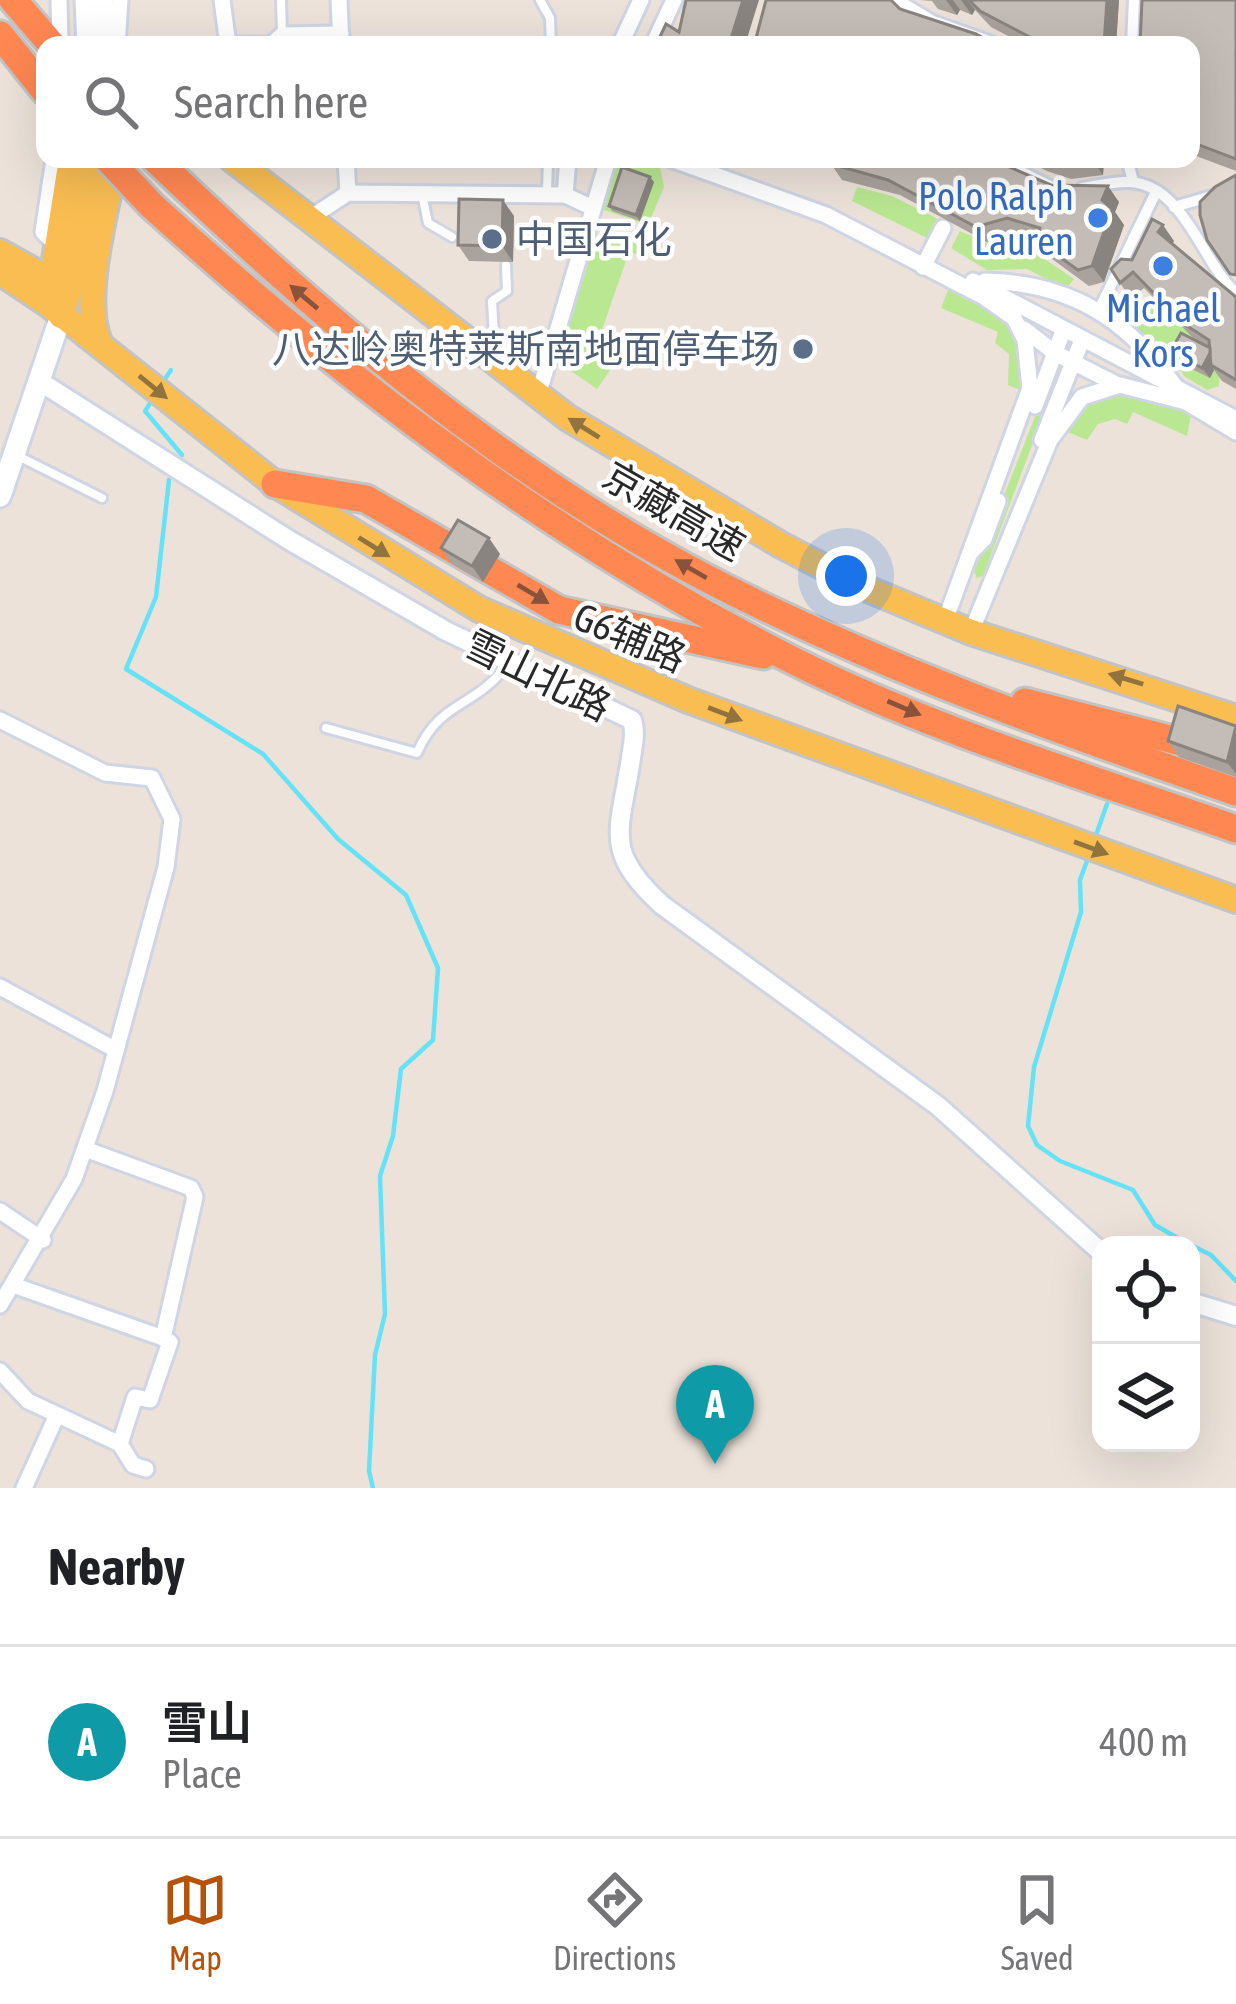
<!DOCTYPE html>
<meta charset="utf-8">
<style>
:root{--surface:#fff;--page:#f6f6f6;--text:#202124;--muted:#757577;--line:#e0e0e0;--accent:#b45309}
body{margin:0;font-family:"Asap Condensed","Noto Sans SC",sans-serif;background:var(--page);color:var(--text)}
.controls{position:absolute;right:36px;bottom:36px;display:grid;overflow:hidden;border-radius:24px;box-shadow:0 12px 48px #0002}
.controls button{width:108px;height:108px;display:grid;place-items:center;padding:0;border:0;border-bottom:3px solid var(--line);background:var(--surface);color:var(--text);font:60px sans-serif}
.you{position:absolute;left:846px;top:576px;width:42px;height:42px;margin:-30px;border:9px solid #fff;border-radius:50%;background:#1a73e8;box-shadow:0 0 0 18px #1a73e833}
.badge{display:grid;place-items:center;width:78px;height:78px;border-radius:50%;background:var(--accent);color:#fff;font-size:39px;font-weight:700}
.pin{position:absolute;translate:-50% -99px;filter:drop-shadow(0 3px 6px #0008)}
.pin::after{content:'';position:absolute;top:63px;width:42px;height:36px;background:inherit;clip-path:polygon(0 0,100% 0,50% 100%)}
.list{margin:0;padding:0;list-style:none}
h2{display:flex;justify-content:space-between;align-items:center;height:156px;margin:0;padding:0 48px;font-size:51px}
h2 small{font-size:39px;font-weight:400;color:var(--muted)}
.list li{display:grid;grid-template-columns:78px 1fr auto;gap:36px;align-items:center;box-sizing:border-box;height:192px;padding:0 48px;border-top:3px solid var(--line)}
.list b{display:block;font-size:45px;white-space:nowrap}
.list p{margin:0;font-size:39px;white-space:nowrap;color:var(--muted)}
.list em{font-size:39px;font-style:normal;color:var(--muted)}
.icon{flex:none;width:66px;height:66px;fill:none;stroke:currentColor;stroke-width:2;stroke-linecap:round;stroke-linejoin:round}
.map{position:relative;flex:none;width:1236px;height:1488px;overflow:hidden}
.search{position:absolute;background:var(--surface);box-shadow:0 12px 48px #0002;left:36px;right:36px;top:36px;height:132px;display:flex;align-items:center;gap:30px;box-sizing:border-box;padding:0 42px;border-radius:24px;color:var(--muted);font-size:45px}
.sheet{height:348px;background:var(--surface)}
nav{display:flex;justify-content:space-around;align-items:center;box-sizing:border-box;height:168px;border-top:3px solid var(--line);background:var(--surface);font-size:33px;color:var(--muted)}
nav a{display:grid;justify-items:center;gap:6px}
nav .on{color:var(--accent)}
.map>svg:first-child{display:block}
.green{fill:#bae792}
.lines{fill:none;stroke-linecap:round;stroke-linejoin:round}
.stream{stroke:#65e2f6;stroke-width:4.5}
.service-casing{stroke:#cfd5e3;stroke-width:14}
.pedestrian-casing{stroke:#cfd5e3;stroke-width:16}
.minor-casing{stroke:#cfd5e3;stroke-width:21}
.tertiary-casing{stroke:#cfd5e3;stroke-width:24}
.secondary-casing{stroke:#cfd5e3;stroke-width:27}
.primary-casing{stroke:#c3c3c3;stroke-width:30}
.motorway-casing{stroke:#c3c3c3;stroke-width:33}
.service{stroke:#fff;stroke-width:8}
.pedestrian{stroke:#fff;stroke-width:10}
.minor{stroke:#fff;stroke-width:15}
.tertiary{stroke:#fff;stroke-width:18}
.secondary{stroke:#fff;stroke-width:21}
.primary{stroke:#f9bd52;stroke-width:24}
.motorway{stroke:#ff8752;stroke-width:27}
.motorway-bridge-casing{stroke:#c3c3c3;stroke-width:33;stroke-linecap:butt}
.motorway-bridge{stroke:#ff8752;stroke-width:27}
.wall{fill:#a9a29d}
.shaded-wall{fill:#89847f}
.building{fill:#c4bcb6;stroke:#89847f;stroke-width:3}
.oneway{fill:#89533b}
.oneway2{fill:#91733e}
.shop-dot{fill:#3f7fe0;stroke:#fff;stroke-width:4.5}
.service-dot{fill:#5c6f8a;stroke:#fff;stroke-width:4.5}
.labels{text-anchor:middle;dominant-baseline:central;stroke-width:9;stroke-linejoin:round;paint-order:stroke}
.shop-label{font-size:39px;fill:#366cbe;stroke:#fff;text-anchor:end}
.service-label{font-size:39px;fill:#4e5e75;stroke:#fff;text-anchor:start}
.street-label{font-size:39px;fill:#292929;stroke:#fff}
</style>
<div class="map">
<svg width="1236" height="1488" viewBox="0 0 1236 1488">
<rect width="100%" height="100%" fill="#ece2da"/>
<!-- green -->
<g class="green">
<polygon points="617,159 647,159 660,167 664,187 648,225 604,210"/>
<polygon points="857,187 892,196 942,221 931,240 852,201"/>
<polygon points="605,230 640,240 651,252 648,257 629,252 596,347 613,366 597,389 571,371 563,346 596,238"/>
<path d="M960,231C995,248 1011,238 1047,248L1046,260L1074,279L1066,289L1027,269L987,270L951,248Z"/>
<path d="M950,285C1006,309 1023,333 1027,393L1008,385L1009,354L995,343L998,332L941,308Z"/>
<polygon points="1127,299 1138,307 1145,299 1220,356 1219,386 1207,390 1184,376 1167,347 1124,322 1120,312"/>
<polygon points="1063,362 983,576 977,578 974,572 1056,363"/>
<polygon points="1114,394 1138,395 1191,415 1187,436 1133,412 1127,424 1115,419 1098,424 1087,440 1065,431 1080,407"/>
</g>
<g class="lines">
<!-- stream -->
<g class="stream">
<polyline points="165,379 171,370"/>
<polyline points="151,402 145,411 182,455"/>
<polyline points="169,480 156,597 126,669 263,754 338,839 406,895 438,968 433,1040 401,1069 393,1136 380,1176 385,1314 375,1355 369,1471 373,1488"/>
<polyline points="1096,835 1107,804"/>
<polyline points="1087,861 1080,880 1081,912 1034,1067 1028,1126 1037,1145 1060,1161 1133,1190 1155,1225 1190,1245"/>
<polyline points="1191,1245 1211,1255 1236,1281"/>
</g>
<defs>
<g id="service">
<polyline points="281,0 282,34"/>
<polyline points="540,0 550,18 551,45"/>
<polyline points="547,193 548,159"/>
<polyline points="422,194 428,223 452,237"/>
<polyline points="495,355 492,301 507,291 506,265"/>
<polyline points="16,455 102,498"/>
<path d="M326,728L417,753C440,700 474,709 507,665"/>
</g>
<g id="pedestrian">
<polyline points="898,0 933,21 1000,45"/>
<polyline points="1132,45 1134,0"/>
<polyline points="996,159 1052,187"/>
<polyline points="1127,159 1133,181"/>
<path d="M1082,188C1096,186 1114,181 1129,182C1184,184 1202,263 1236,293"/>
<polyline points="1174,207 1236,189"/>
<polyline points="1100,308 1155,194"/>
</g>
<g id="minor">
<polyline points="59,0 60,45"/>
<polyline points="222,0 228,45 271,45 282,35 341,34"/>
<polyline points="339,0 341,45"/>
<polyline points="117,45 120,0"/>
<polyline points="620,45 641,0"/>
<polyline points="653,45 674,0"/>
<polyline points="54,159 43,232 58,247"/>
<polyline points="346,159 348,193"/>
<polyline points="671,159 826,215 984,297 1014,318 1025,340 1030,388 945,621"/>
<polyline points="565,195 568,159"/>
<polyline points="310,218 348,193 565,195 591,207"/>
<polyline points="923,267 943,228"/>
<polyline points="973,281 1236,419"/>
<path d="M985,281C1070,283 1126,318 1175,386"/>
<polyline points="1024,329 1055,353 1116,384"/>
<polyline points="538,396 608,159"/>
<polyline points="1035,406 1063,331"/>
<polyline points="1042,440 1082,340"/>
<polyline points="972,551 984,539 998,501"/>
<polyline points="971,632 1050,440 1082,397 1120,385 1186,402 1236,432"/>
<polyline points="0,720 105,773 152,778 172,819 166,867 105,1091 74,1179 0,1305"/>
<polyline points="0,987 116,1050"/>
<polyline points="0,1211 43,1240"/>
<polyline points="13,1285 163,1338 195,1197 191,1188 85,1149"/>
<polyline points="0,1371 28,1401 120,1444 135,1397 150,1400 170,1342 163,1338"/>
<polyline points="120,1444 133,1465 146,1469"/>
<polyline points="24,1488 57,1415"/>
</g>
<g id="tertiary">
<path d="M39,381L289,540L446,631L632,720C636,733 633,744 631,758C620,832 602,850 662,905L938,1106L1101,1252"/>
<polyline points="1191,1302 1236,1316"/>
</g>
<g id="secondary">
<polyline points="86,0 88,45"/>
<polyline points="102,0 104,45"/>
<polyline points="0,496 61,316"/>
</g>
<g id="primary">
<polyline points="232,159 568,418 781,545 858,585 971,632 1236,718"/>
<polyline points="0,252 52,281 56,296"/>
<polyline points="0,272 48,304 275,484 479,609 688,700 1236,900"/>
<polyline points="48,304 71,159"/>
<polyline points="61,316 76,269 92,159"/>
<path d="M100,344C79,300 107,209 115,159"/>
</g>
<g id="motorway">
<polyline points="13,0 52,45"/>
<polyline points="0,35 45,91"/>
<path d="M155,159C321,318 499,469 704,577C875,666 1055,729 1236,792"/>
<path d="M151,205C348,383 556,541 794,661C934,731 1088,777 1236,829"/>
<polyline points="275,484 366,499 559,610 763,655"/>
<polyline points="1025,702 1236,756"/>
</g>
</defs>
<!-- service casing -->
<use href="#service" class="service-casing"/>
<!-- pedestrian casing -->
<use href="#pedestrian" class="pedestrian-casing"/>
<!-- minor casing -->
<use href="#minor" class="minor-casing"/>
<!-- tertiary casing -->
<use href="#tertiary" class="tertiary-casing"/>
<!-- secondary casing -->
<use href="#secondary" class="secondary-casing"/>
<!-- primary casing -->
<use href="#primary" class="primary-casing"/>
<!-- motorway casing -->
<use href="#motorway" class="motorway-casing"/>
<!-- service -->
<use href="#service" class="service"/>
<!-- pedestrian -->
<use href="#pedestrian" class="pedestrian"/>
<!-- minor -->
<use href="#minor" class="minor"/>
<!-- tertiary -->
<use href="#tertiary" class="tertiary"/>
<!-- secondary -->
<use href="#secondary" class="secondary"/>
<!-- primary -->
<use href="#primary" class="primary"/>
<!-- motorway -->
<use href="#motorway" class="motorway"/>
<defs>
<polyline id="motorway-bridge" points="108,159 151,205"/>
</defs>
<!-- motorway-bridge casing -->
<use href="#motorway-bridge" class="motorway-bridge-casing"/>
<!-- motorway-bridge -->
<use href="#motorway-bridge" class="motorway-bridge"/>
</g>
<!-- wall -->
<g class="wall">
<polygon points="920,0 1119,0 1116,45 1025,45 991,27 975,10 972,15 960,10 957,15 938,9 932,1"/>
<polygon points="1236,0 1236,171 1191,154 1191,45"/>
<polygon points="1023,159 1104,159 1103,175 1071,179 1047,171"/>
<polygon points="831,164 1051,185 1119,202 1115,212 1124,225 1104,282 1089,286 1048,256 1037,239 1019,233 987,242 900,195 842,180"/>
<polygon points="654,182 640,221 612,211 609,206"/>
<polygon points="514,216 513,262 469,261 458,245"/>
<polygon points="1174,241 1172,244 1236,297 1236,389 1222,381 1214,370 1210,378 1178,362 1171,351 1195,340 1144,288 1131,299 1120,283 1132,260"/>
<polygon points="441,548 500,554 483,582 452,564"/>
<polygon points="1236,726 1236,777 1179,757 1168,741"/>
</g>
<!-- shaded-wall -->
<g class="shaded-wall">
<polygon points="743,0 759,0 745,45 729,45"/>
<polygon points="946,0 953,0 960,10 957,15"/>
<polygon points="961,0 967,0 975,10 972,15"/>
<polygon points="1107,0 1119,0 1116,45 1104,45"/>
<polygon points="1092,159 1104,159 1103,175"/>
<polygon points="650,177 654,182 640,221 636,215"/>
<polygon points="1108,186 1119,202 1115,212 1124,225 1104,282 1092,266 1102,200"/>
<polygon points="503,200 514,216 513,262 502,246"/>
<polygon points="1163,225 1174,241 1170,248 1158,232"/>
<polygon points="1212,350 1211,365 1214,370 1210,378 1202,368"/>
<polygon points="489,538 500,554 483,582 472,566"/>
<polygon points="1236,730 1236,774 1227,762"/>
</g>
<!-- building -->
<g class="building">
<polygon points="686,0 743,0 729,45 656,45 666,24 679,32"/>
<polygon points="766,0 891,0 900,9 976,34 996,45 757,45 755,42"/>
<polygon points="969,0 1107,0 1104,45 1045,45 980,11"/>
<polygon points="1142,0 1236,0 1236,159 1191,142 1191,45 1140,45"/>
<polygon points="833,159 991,159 1051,185 1108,186 1102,200 1112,209 1092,266 1078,270 1037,241 1040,228 1007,218 976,227 888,180 831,164"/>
<polygon points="1046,159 1092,159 1060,163"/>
<polygon points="622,167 650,177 636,215 609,206"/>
<polygon points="1236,175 1236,275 1230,274 1207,240 1200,215 1200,202 1215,187"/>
<polygon points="459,199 503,200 502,246 458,245"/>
<polygon points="1152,219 1163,225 1158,232 1236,297 1236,380 1211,365 1209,340 1184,324 1133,272 1120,283 1111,269 1121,259 1132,260"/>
<polygon points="1181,333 1210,348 1210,353 1202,368 1171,351"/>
<polygon points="458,520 489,538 472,566 441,548"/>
<polygon points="1178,706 1236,726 1227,762 1168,741"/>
</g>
<!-- one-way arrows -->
<defs><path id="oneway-solid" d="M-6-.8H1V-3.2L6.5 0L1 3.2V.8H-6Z" transform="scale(3)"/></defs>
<g class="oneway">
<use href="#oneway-solid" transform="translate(304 297) rotate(-140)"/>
<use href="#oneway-solid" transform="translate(691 569) rotate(-150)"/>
<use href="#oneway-solid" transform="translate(533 594) rotate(31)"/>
<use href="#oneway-solid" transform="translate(904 708) rotate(23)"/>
</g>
<g class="oneway2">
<use href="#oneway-solid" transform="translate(153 387) rotate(39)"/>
<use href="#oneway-solid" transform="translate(584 428) rotate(-148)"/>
<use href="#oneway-solid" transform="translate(374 547) rotate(32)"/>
<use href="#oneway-solid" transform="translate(1126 679) rotate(-163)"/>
<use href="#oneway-solid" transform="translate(725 714) rotate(21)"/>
<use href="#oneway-solid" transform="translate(1091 848) rotate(20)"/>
</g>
<!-- markers -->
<g class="shop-dot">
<circle cx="1098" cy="218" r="12"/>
<circle cx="1163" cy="266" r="12"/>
</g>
<g class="service-dot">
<circle cx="492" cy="239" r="12"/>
<circle cx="803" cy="349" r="12"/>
</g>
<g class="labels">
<!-- shop labels -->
<g class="shop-label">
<text x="1074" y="196">Polo Ralph<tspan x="1074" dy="45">Lauren</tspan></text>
<text x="1163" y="308" text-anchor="middle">Michael<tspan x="1163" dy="45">Kors</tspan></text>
</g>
<!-- service labels -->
<g class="service-label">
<text x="516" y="239">中国石化</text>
<text x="779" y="349" text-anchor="end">八达岭奥特莱斯南地面停车场</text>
</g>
<!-- street labels -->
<g class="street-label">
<text transform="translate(674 511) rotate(30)">京藏高速</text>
<text transform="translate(630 637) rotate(23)">G6辅路</text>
<text transform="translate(538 675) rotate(26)">雪山北路</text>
</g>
</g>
</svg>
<div class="controls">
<button><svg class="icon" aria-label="locate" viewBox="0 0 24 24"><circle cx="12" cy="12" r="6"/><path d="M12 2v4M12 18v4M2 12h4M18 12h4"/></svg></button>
<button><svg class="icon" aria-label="layers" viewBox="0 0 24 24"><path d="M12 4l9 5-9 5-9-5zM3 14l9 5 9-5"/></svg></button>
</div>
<div class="you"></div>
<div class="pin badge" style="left:715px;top:1464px;background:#0f9aa8">A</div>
<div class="search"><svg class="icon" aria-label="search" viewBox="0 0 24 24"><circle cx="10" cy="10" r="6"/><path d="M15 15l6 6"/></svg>Search here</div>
</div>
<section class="sheet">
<h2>Nearby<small></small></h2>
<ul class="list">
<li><span class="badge" style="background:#0f9aa8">A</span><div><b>雪山</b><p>Place</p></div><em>400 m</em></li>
</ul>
</section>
<nav>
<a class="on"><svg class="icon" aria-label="map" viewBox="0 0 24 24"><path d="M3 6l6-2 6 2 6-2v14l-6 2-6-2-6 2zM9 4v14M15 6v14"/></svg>Map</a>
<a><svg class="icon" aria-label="directions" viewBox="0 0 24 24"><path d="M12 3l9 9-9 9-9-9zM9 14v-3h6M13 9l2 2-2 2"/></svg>Directions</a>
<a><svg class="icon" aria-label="saved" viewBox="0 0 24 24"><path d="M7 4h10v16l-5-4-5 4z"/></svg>Saved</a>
</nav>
